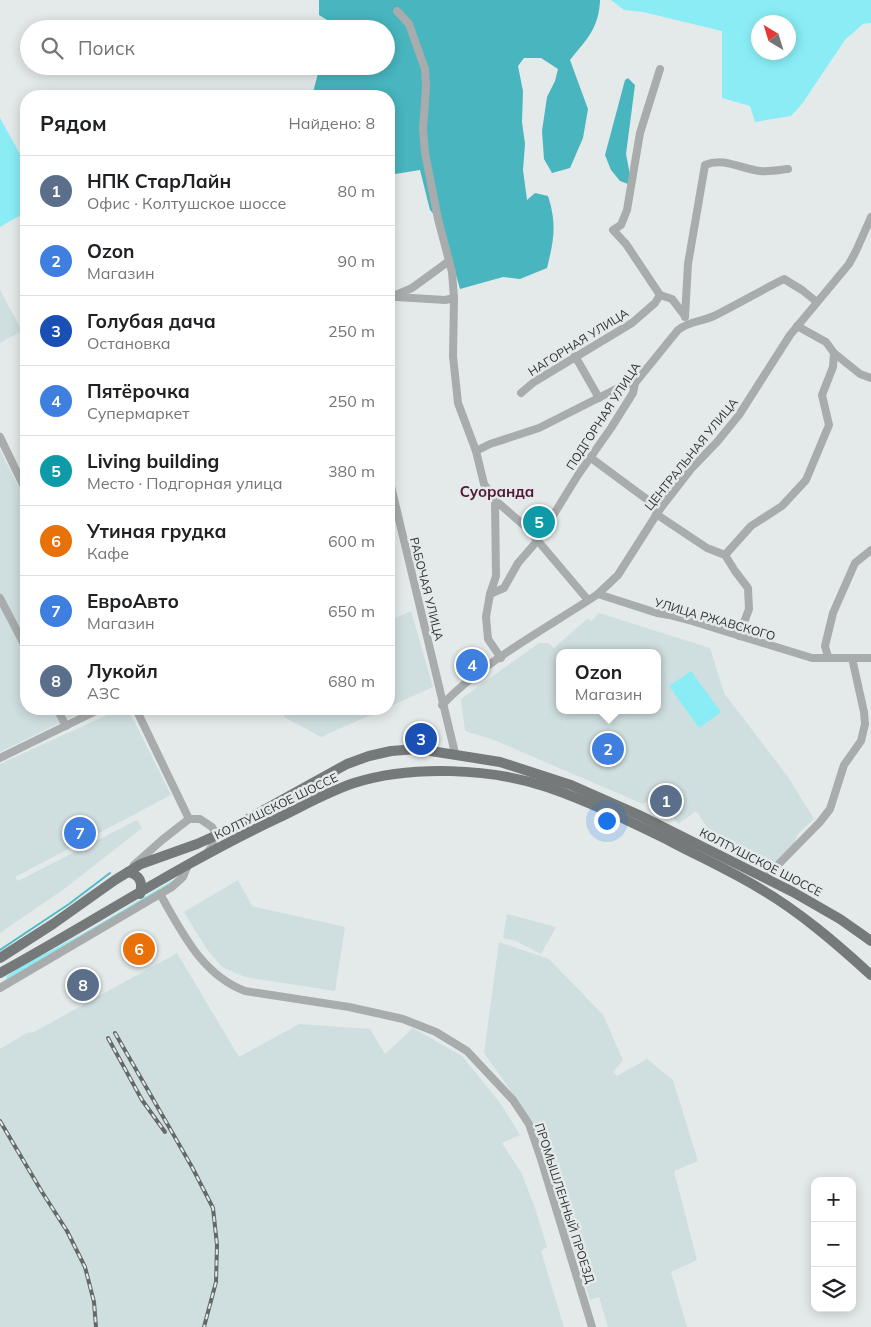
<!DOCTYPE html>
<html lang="ru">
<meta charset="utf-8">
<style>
:root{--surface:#fff;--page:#f6f6f6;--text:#202124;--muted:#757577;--line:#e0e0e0;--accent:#b45309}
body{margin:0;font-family:Mulish,sans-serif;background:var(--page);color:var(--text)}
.controls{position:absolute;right:15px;bottom:15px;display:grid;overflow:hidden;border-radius:10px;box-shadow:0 2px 12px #0003}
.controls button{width:45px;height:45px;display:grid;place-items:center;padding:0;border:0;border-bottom:1px solid var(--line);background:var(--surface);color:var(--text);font:25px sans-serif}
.compass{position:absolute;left:751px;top:15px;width:45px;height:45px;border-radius:50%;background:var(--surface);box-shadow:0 2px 12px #0003;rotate:322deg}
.you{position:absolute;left:606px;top:820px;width:18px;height:18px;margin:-12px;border:4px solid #fff;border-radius:50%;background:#1a73e8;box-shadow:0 0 0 8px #1a73e833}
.badge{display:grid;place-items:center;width:32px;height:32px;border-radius:50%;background:var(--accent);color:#fff;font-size:16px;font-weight:700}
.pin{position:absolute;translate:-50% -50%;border:2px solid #fff;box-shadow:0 1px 5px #0006}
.popup{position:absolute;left:556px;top:649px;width:105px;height:65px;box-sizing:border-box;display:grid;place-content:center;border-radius:10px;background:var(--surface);filter:drop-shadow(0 1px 4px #0005);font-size:16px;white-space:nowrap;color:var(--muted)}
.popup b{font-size:19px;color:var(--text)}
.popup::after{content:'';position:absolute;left:50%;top:100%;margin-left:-10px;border:10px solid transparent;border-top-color:var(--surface)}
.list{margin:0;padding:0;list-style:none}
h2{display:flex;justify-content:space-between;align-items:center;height:65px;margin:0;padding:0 20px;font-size:21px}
h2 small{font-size:16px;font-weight:400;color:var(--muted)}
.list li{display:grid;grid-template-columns:32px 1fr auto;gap:15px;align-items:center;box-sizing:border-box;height:70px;padding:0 20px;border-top:1px solid var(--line)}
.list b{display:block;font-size:19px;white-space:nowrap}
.list p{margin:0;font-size:16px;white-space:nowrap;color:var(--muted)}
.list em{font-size:16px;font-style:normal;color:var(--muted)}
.icon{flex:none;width:28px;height:28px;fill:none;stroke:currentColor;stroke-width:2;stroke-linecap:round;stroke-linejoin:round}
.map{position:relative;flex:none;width:871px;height:1327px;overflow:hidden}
.search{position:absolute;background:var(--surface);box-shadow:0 2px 12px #0003;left:20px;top:20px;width:375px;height:55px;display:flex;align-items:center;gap:12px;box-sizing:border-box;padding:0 18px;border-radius:28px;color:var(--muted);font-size:19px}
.panel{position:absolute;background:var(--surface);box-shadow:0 2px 12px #0003;left:20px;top:90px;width:375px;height:625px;border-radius:20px}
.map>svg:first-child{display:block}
.built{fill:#cfdedf;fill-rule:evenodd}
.green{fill:#8aedf6;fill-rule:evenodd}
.forest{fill:#48b5bf}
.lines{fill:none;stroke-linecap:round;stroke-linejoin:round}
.stream{stroke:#4fbbc5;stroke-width:2}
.minor{stroke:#a9acac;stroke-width:8}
.major{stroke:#757979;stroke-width:10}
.rail-casing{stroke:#646868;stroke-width:4}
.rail{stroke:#e4eaea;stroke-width:2;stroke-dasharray:5.5;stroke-linecap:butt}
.labels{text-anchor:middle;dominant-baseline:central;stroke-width:5;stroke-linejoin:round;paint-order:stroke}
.street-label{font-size:12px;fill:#2e3030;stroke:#e4eaea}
.quarter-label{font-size:15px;font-weight:bold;fill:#541536;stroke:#e4eaea}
</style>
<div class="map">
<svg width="871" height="1327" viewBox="0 0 871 1327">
<rect width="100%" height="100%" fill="#e4eaea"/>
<!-- built -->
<g class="built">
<polygon points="0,290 22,331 0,343"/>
<polygon points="0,450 26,502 26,709 88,709 0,752"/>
<polygon points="411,611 433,687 389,707 389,621"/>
<path d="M599,613L710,648L724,693L788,777L814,819L798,834L792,847L769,869L710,831L696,811L678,824L657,794L643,804L494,740L465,731L461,699L539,643H548L554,648L588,618L591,621ZM559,653H657V710H559Z"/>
<polygon points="120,709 128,709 171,795 15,877 18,881 137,820 142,828 64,889 0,933 0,764"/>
<polygon points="282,709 384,709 321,737 284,717"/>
<polygon points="238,880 252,906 345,927 335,991 245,977 222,967 206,948 184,912"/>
<polygon points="507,914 556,927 541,954 516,941 503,938"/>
<polygon points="499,942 549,959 603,1015 623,1060 613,1072 617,1076 647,1059 673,1080 698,1161 674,1171 697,1260 671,1272 687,1327 608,1327 599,1297 590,1300 535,1125 484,1053"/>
<polygon points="177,953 239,1057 299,1024 370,1029 385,1054 413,1028 462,1056 501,1104 520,1135 502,1143 522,1174 535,1208 547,1247 541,1251 564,1327 0,1327 0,1049 27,1033 34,1032"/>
</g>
<!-- green -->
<g class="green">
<path d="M611,0H871V23L863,24L845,40L802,104L791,116L755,122L750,106L722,98V31L643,12L624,10ZM788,22V52H758V22Z"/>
<polygon points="0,118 26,165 26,212 0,227"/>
<polygon points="691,671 721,712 699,728 669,686"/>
<polygon points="175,879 176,881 7,979 6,977 18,968 84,933"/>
</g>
<!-- forest -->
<g class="forest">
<path d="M319,0H600C599,28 587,39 570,60L588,109L583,138L570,168L552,173L544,159L542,131L547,97L555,81L558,69L541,58H524L518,66L523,91L522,122L525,144L523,170L527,200L535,193L548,196C557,224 554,240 547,268L520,279L503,277L460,289L441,222L430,210L420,170L389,175V96H312L320,66H386V29H330L332,23L319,15Z"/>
<polygon points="628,78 635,85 626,154 630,175 628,184 620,181 611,170 605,155 625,80"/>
</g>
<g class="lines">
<!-- stream -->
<polyline class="stream" points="0,950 69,904 110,873"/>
<!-- minor -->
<g class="minor">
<polyline points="397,11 409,24 425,69 426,87 423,129 425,153 438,219 452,272 454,298 453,356 458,403 476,451 484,484 495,500 496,576 490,594 486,617 488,639 501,658"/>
<polyline points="660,69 640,133 627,210 621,225 613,230 626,244 660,295"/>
<polyline points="396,297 445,300 454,298"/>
<polyline points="389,298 412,288 449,261"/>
<path d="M685,317L688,264L705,165C724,157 741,169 760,171C769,172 779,170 788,169"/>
<polyline points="834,353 860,374 871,378"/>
<polyline points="575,356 599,398"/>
<polyline points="521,393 534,382 632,323 655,303 660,295 672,299 685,316"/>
<polyline points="0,437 26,491"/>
<polyline points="476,451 490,444 539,428 626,384 635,383"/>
<polyline points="591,458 660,509"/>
<polyline points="389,478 455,753"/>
<polyline points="495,500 527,528 588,600"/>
<polyline points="656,514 707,548 725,555 735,571 748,588 749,609 739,636"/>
<polyline points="725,555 751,526 782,506 806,480 829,425 822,395 833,367 834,353 826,342 797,326"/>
<path d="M490,594L504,588L518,563L538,540L578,475L611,428L633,393L635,383L678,330C689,321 700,322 714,316C738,304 760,291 784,279L802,290L817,302"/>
<polyline points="598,594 657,613 669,615 692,621 812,658 871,658"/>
<polyline points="0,598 26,648"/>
<polyline points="828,657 825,646 833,613 855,563 871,550"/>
<path d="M442,705C484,661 547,628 598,594L618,575L660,509L691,469L717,442L739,415L790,335L849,264L856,251L871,217"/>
<polyline points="57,709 66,726"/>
<polyline points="136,709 189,819"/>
<polyline points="0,758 100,709"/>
<polyline points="134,865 162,840 189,819 200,819 212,827 215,832 212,846 207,853"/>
<polyline points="765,878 820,822 830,809 844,765 861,741 865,724 864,712 852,658"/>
<path d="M160,894C182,932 202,975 245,991L349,1007L403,1019L436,1032L467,1051L513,1100L529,1124L541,1159L592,1327"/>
<polyline points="0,988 172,887 183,877 188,865"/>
</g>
<!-- major -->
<g class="major">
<path d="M128,872C140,875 143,882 140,894"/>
<polyline points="0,958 53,924 115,880 141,864 197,844 226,831 347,764 369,756 391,751 418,749 500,762 571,785 639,815 793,892 840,919 871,941"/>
<path d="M0,973C93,922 182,863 278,818C303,806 327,792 354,783C411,765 490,768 547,787C588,801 629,821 668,840C698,856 729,870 759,888C800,912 836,943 871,975"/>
</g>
<defs>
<g id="rail">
<polyline points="115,1033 192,1167 213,1208 217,1245 216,1282 204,1327"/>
<polyline points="108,1038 142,1100 165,1132"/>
<polyline points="0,1121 42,1192 67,1231 85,1267 94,1302 96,1327"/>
</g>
</defs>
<!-- rail casing -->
<use href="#rail" class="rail-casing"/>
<!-- rail -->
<use href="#rail" class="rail"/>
</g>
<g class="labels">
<!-- street labels -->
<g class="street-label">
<text transform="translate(578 342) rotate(-32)">НАГОРНАЯ УЛИЦА</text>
<text transform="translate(603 416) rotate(-57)">ПОДГОРНАЯ УЛИЦА</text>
<text transform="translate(691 454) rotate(-51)">ЦЕНТРАЛЬНАЯ УЛИЦА</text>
<text transform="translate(427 589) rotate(76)">РАБОЧАЯ УЛИЦА</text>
<text transform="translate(715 619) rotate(16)">УЛИЦА РЖАВСКОГО</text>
<text transform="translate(276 806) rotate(-26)">КОЛТУШСКОЕ ШОССЕ</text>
<text transform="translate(761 862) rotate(27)">КОЛТУШСКОЕ ШОССЕ</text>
<text transform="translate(565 1203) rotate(72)">ПРОМЫШЛЕННЫЙ ПРОЕЗД</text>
</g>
<!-- quarter labels -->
<g class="quarter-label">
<text x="497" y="491">Суоранда</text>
</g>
</g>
</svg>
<div class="controls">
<button>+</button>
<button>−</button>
<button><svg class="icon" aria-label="layers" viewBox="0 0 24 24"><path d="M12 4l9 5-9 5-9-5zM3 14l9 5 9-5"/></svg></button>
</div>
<svg class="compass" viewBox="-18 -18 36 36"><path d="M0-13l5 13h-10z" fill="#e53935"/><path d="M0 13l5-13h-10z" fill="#757577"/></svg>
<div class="you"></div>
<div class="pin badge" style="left:666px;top:801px;background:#5c6f8a">1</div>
<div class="pin badge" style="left:608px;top:749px;background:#3f7fe0">2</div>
<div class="popup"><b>Ozon</b>Магазин</div>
<div class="pin badge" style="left:421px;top:739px;background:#1a4fb4">3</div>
<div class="pin badge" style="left:472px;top:665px;background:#3f7fe0">4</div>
<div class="pin badge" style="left:539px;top:522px;background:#0f9aa8">5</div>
<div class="pin badge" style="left:139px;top:949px;background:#e8710a">6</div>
<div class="pin badge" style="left:80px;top:833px;background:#3f7fe0">7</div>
<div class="pin badge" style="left:83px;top:985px;background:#5c6f8a">8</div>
<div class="search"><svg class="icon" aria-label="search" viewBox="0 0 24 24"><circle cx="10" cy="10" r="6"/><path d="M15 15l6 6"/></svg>Поиск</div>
<section class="panel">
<h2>Рядом<small>Найдено: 8</small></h2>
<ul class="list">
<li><span class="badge" style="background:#5c6f8a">1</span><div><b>НПК СтарЛайн</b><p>Офис · Колтушское шоссе</p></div><em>80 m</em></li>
<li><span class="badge" style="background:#3f7fe0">2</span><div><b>Ozon</b><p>Магазин</p></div><em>90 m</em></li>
<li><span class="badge" style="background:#1a4fb4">3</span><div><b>Голубая дача</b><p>Остановка</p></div><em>250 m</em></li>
<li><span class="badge" style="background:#3f7fe0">4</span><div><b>Пятёрочка</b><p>Супермаркет</p></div><em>250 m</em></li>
<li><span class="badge" style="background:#0f9aa8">5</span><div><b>Living building</b><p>Место · Подгорная улица</p></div><em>380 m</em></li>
<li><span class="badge" style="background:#e8710a">6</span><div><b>Утиная грудка</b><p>Кафе</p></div><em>600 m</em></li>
<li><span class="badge" style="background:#3f7fe0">7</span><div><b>ЕвроАвто</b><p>Магазин</p></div><em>650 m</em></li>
<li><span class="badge" style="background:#5c6f8a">8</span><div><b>Лукойл</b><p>АЗС</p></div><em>680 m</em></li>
</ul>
</section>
</div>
